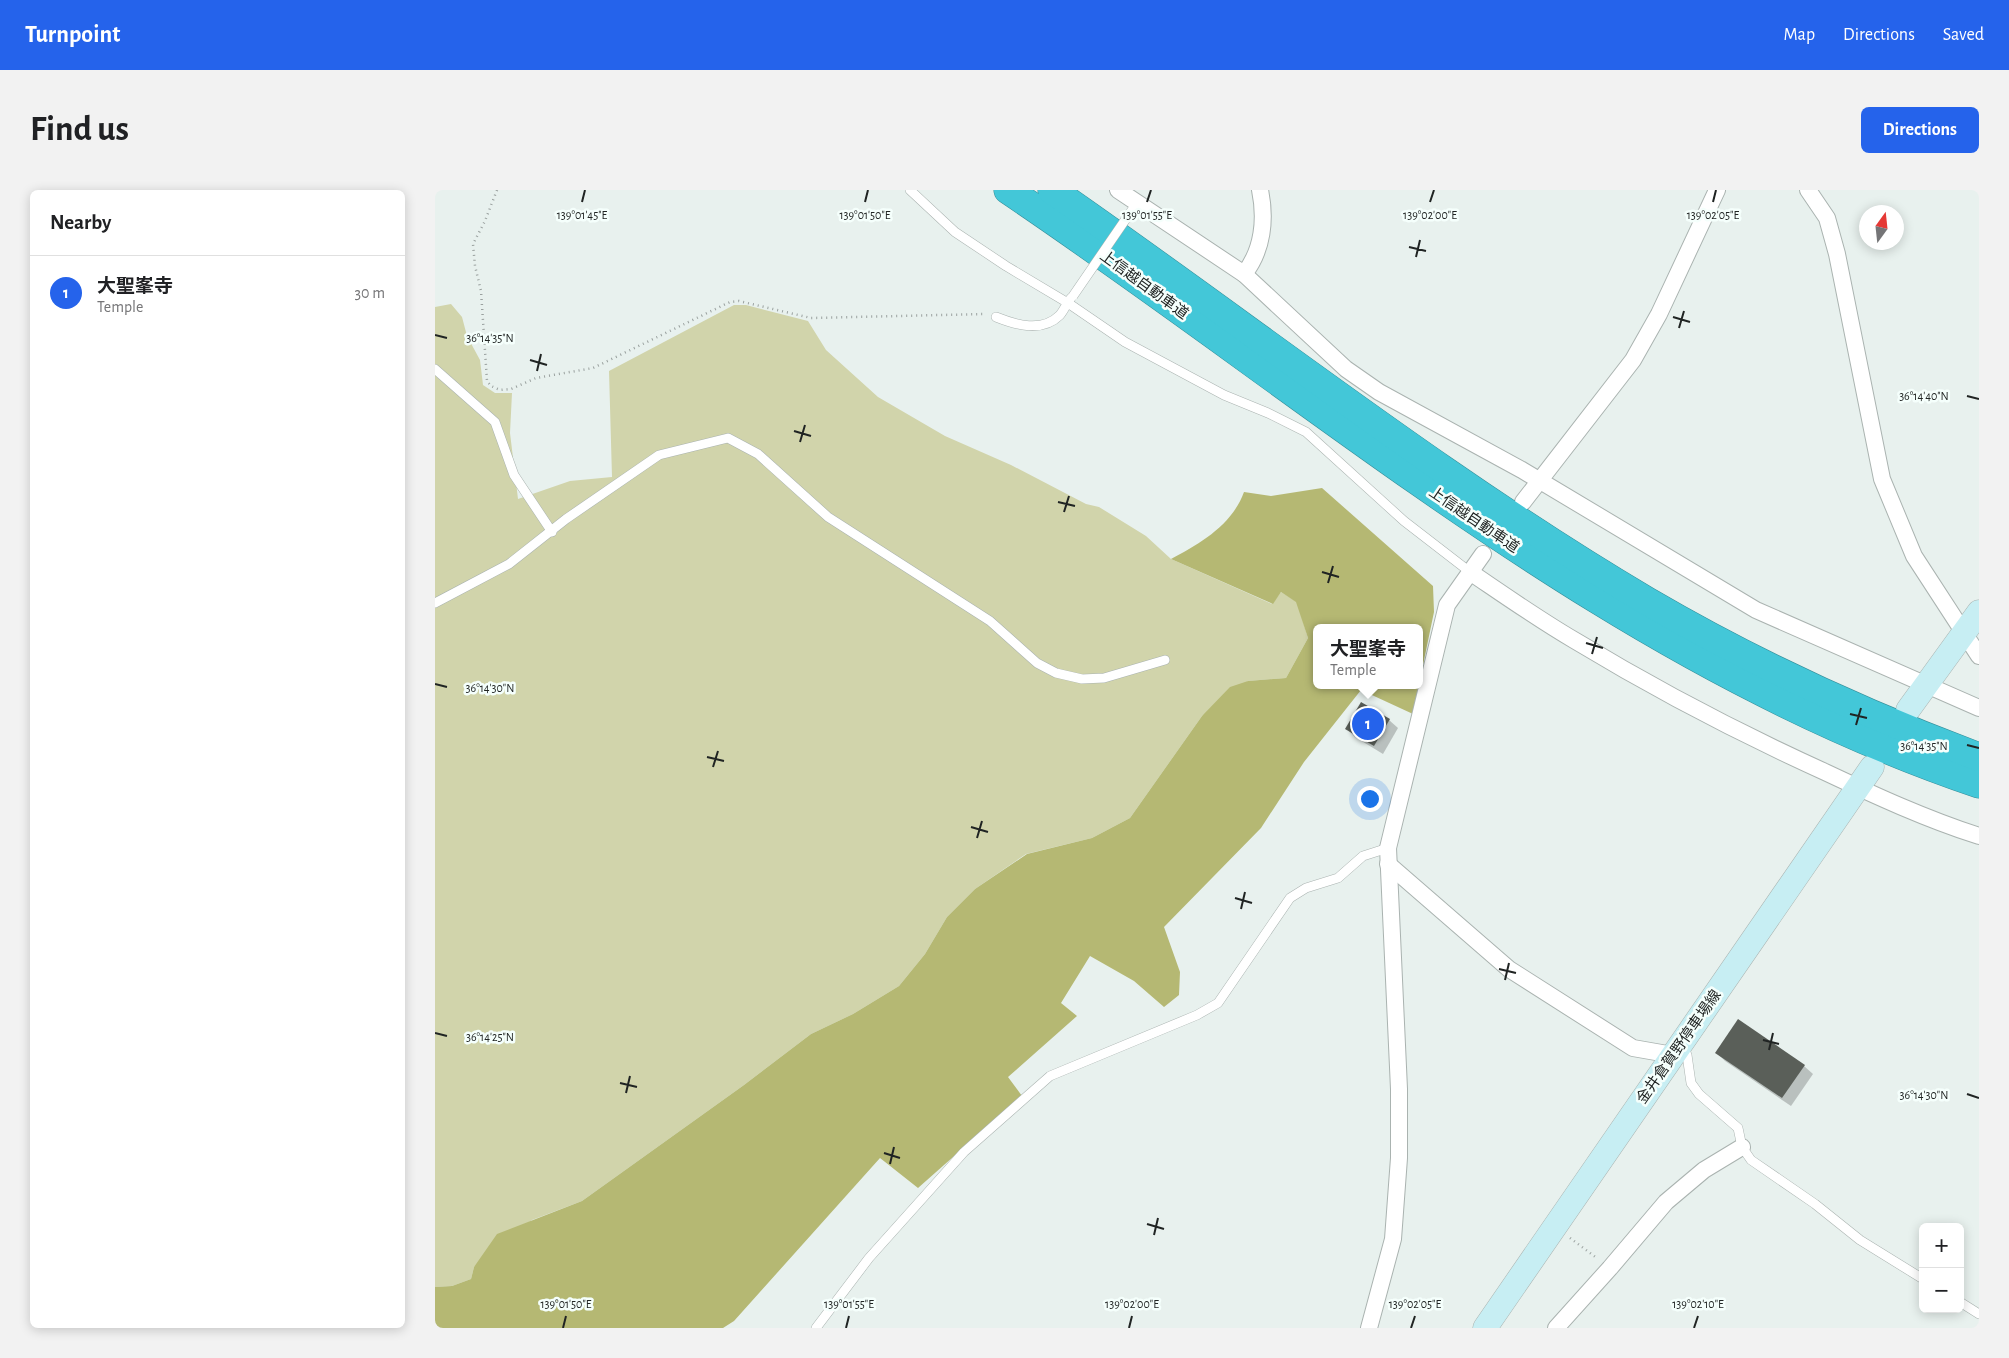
<!DOCTYPE html>
<meta charset="utf-8">
<style>
:root{--surface:#fff;--page:#f2f2f2;--text:#202124;--muted:#757577;--line:#e0e0e0;--accent:#2563eb}
body{margin:0;font-family:"Alegreya Sans","Noto Sans JP",sans-serif;background:var(--page);color:var(--text)}
.controls{position:absolute;right:15px;bottom:15px;display:grid;overflow:hidden;border-radius:8px;box-shadow:0 2px 12px #0003}
.controls button{width:45px;height:45px;display:grid;place-items:center;padding:0;border:0;border-bottom:1px solid var(--line);background:var(--surface);color:var(--text);font:25px sans-serif}
.compass{position:absolute;left:1424px;top:15px;width:45px;height:45px;border-radius:50%;background:var(--surface);box-shadow:0 2px 12px #0003;rotate:15deg}
.you{position:absolute;left:934px;top:608px;width:18px;height:18px;margin:-12px;border:4px solid #fff;border-radius:50%;background:#1a73e8;box-shadow:0 0 0 8px #1a73e833}
.badge{display:grid;place-items:center;width:32px;height:32px;border-radius:50%;background:var(--accent);color:#fff;font-size:16px;font-weight:700}
.pin{position:absolute;translate:-50% -50%;border:2px solid #fff;box-shadow:0 1px 5px #0006}
.popup{position:absolute;left:878px;top:434px;width:110px;height:65px;box-sizing:border-box;display:grid;place-content:center;border-radius:8px;background:var(--surface);filter:drop-shadow(0 1px 4px #0005);font-size:16px;white-space:nowrap;color:var(--muted)}
.popup b{font-size:19px;color:var(--text)}
.popup::after{content:'';position:absolute;left:50%;top:100%;margin-left:-10px;border:10px solid transparent;border-top-color:var(--surface)}
.list{margin:0;padding:0;list-style:none}
h2{display:flex;justify-content:space-between;align-items:center;height:65px;margin:0;padding:0 20px;font-size:21px}
h2 small{font-size:16px;font-weight:400;color:var(--muted)}
.list li{display:grid;grid-template-columns:32px 1fr auto;gap:15px;align-items:center;box-sizing:border-box;height:75px;padding:0 20px;border-top:1px solid var(--line)}
.list b{display:block;font-size:19px;white-space:nowrap}
.list p{margin:0;font-size:16px;white-space:nowrap;color:var(--muted)}
.list em{font-size:16px;font-style:normal;color:var(--muted)}
.map{position:relative;flex:none;width:1544px;height:1138px;overflow:hidden;border-radius:8px}
header{display:flex;align-items:center;gap:30px;box-sizing:border-box;height:70px;padding:0 25px;background:var(--accent);color:#fff}
header strong{font-size:24px}
nav{display:flex;gap:28px;margin-inline-start:auto;font-size:18px}
.intro{display:flex;align-items:center;justify-content:space-between;box-sizing:border-box;height:120px;padding:0 30px}
h1{margin:0;font-size:35px}
.button{padding:12px 22px;border-radius:8px;background:var(--accent);color:#fff;font-size:18px;font-weight:700}
main{display:flex;gap:30px;padding:0 30px}
aside{flex:1;background:var(--surface);border-radius:8px;box-shadow:0 2px 12px #0003}
.map>svg:first-child{display:block}
.green{fill:#d1d4ab}
.forest{fill:#b5b873}
.shadow{fill:#0003}
.building{fill:#5a5f59}
.lines{fill:none;stroke-linecap:round;stroke-linejoin:round}
.service-casing{stroke:#aab3b0;stroke-width:10}
.minor-casing{stroke:#aab3b0;stroke-width:18}
.secondary-casing{stroke:#aab3b0;stroke-width:25}
.motorway-casing{stroke:#378e99;stroke-width:29}
.path{stroke:#9aa19f;stroke-width:2.5;stroke-dasharray:1 4;stroke-linecap:butt}
.service{stroke:#fff;stroke-width:9}
.minor{stroke:#fff;stroke-width:16}
.secondary{stroke:#c7eef3;stroke-width:24}
.motorway{stroke:#43c7d8;stroke-width:28}
.service-bridge-casing{stroke:#aab3b0;stroke-width:10;stroke-linecap:butt}
.service-bridge{stroke:#fff;stroke-width:9}
.ticks{fill:none;stroke:#202423;stroke-width:2}
.labels{text-anchor:middle;dominant-baseline:central;stroke-width:5;stroke-linejoin:round;paint-order:stroke}
.street-label{font-size:15px;fill:#202423;stroke:#f5fffc}
.ticks-label{font-size:12px;text-anchor:middle;fill:#202423;stroke:#f5fffc;stroke-width:5;stroke-linejoin:round;paint-order:stroke}
</style>
<header>
<strong>Turnpoint</strong>
<nav><a>Map</a><a>Directions</a><a>Saved</a></nav>
</header>
<div class="intro"><h1>Find us</h1><a class="button">Directions</a></div>
<main>
<aside>
<h2>Nearby<small></small></h2>
<ul class="list">
<li><span class="badge">1</span><div><b>大聖峯寺</b><p>Temple</p></div><em>30 m</em></li>
</ul>
</aside>
<div class="map">
<svg width="1544" height="1138" viewBox="0 0 1544 1138">
<rect width="100%" height="100%" fill="#e8f1ee"/>
<!-- green -->
<polygon class="green" points="16,114 27,127 32,146 45,170 48,195 60,203 77,203 75,243 83,309 135,291 177,287 174,181 299,115 311,115 373,131 391,160 443,207 510,246 576,275 651,314 664,317 711,346 736,369 837,414 846,402 862,412 873,448 851,488 813,491 767,526 695,628 657,648 591,664 540,699 512,727 490,764 464,796 418,824 376,844 309,895 147,1011 97,1030 39,1077 36,1089 17,1096 0,1097 0,117"/>
<!-- forest -->
<path class="forest" d="M887,298L998,396L999,422L984,494V438H882V495H984L978,524L926,500L869,572L826,638L729,737L745,782L744,805L729,817L699,791L655,766L626,813L642,826L573,887L587,906L483,998L445,968L299,1131L288,1138H0V1097L17,1096L36,1089L39,1077L62,1044L147,1011L309,895L376,844L418,824L464,796L490,764L512,727L540,699L592,664L657,648L695,628L767,526L795,497L813,491L851,488L873,448L861,412L846,402L838,414L736,369C766,353 797,335 809,302L836,306Z"/>
<!-- shadow -->
<g class="shadow">
<polygon points="954,530 963,538 948,564 920,547 912,539"/>
<polygon points="1282,863 1369,876 1378,884 1356,916 1290,871"/>
</g>
<!-- building -->
<g class="building">
<polygon points="926,512 955,529 939,556 910,539"/>
<polygon points="1303,829 1370,875 1347,908 1280,863"/>
</g>
<g class="lines">
<defs>
<g id="service">
<polyline points="475,0 520,42 571,76 633,113 690,152 789,205 833,223 871,242 969,331 1035,382"/>
<path d="M561,127C581,135 607,143 625,125C629,120 632,113 636,108"/>
<polyline points="0,179 60,232 79,285 117,342"/>
<polyline points="0,413 74,374 131,329 224,265 293,248 323,264 393,327 555,431 602,473 621,483 647,489 669,488 730,470"/>
<polyline points="1248,857 1252,865 1256,893 1264,904 1303,938 1307,957 1316,970 1380,1014 1425,1050 1488,1089"/>
<polyline points="1525,1112 1544,1124"/>
<polyline points="381,1138 434,1068 529,962 615,886 762,825 783,813 855,708 871,698 903,688 928,666 953,658"/>
</g>
<g id="minor">
<polyline points="683,0 809,84 911,179 944,202 1087,280 1321,420 1544,518"/>
<polyline points="1373,0 1392,28 1402,64 1447,289 1479,366 1544,466"/>
<path d="M809,84C828,60 831,29 825,0"/>
<polyline points="1088,312 1198,170 1224,124 1282,0"/>
<path d="M1035,382C1069,405 1103,429 1139,450C1220,499 1304,543 1390,582C1441,606 1491,629 1544,646"/>
<polyline points="953,674 1074,779 1198,858 1238,865"/>
<polyline points="934,1138 958,1049 964,968 964,899 953,658 1012,415 1048,364"/>
<polyline points="1121,1138 1175,1078 1231,1012 1269,980 1307,957"/>
</g>
<g id="secondary">
<polyline points="1473,520 1544,422"/>
<polyline points="1050,1138 1437,577"/>
</g>
<g id="motorway">
<path d="M573,0C888,212 1179,471 1544,594"/>
<path d="M617,0C815,137 1004,288 1212,411C1318,473 1429,524 1544,567"/>
</g>
</defs>
<!-- service casing -->
<use href="#service" class="service-casing"/>
<!-- minor casing -->
<use href="#minor" class="minor-casing"/>
<!-- secondary casing -->
<use href="#secondary" class="secondary-casing"/>
<!-- motorway casing -->
<use href="#motorway" class="motorway-casing"/>
<!-- path -->
<g class="path">
<polyline points="62,0 50,31 38,54 40,76 46,101 52,191 56,196 65,200 76,199 101,188 158,178 295,112 304,111 376,128 550,124"/>
<polyline points="1135,1048 1163,1069"/>
</g>
<!-- service -->
<use href="#service" class="service"/>
<!-- minor -->
<use href="#minor" class="minor"/>
<!-- secondary -->
<use href="#secondary" class="secondary"/>
<!-- motorway -->
<use href="#motorway" class="motorway"/>
<defs>
<polyline id="service-bridge" points="638,106 697,20"/>
</defs>
<!-- service-bridge casing -->
<use href="#service-bridge" class="service-bridge-casing"/>
<!-- service-bridge -->
<use href="#service-bridge" class="service-bridge"/>
</g>
<!-- ticks -->
<path class="ticks" d="M147,12L150,0M430,12L433,0M712,12L716,0M995,12L999,0M1278,12L1281,0M974,57L991,61M981,67L985,50M1238,127L1255,132M1244,138L1249,121M0,145L12,148M95,170L112,175M102,181L106,164M1532,206L1544,209M359,241L376,246M365,252L370,235M623,312L640,316M629,322L634,306M887,382L904,387M893,393L898,376M1151,453L1168,458M1157,464L1162,447M0,494L12,497M1415,524L1432,528M1421,535L1426,518M1532,555L1544,558M272,567L289,571M278,577L283,561M536,637L553,642M542,648L547,631M800,708L817,713M806,719L810,702M1064,779L1081,783M1070,790L1074,773M0,843L12,846M1328,850L1344,854M1334,860L1338,843M185,893L202,897M191,903L195,886M1532,904L1544,908M449,963L465,968M455,974L459,957M712,1034L729,1039M719,1045L723,1028M128,1138L131,1126M411,1138L414,1126M694,1138L697,1126M976,1138L980,1126M1259,1138L1263,1126"/>
<g class="labels">
<!-- street labels -->
<g class="street-label">
<text transform="translate(709 95) rotate(36)">上信越自動車道</text>
<text transform="translate(1039 330) rotate(34)">上信越自動車道</text>
<text transform="translate(1244 857) rotate(-55)">金井倉賀野停車場線</text>
</g>
</g>
<g class="ticks-label">
<text x="147" y="29">139°01'45"E</text>
<text x="430" y="29">139°01'50"E</text>
<text x="712" y="29">139°01'55"E</text>
<text x="995" y="29">139°02'00"E</text>
<text x="1278" y="29">139°02'05"E</text>
<text x="55" y="152">36°14'35"N</text>
<text x="1489" y="210">36°14'40"N</text>
<text x="55" y="502">36°14'30"N</text>
<text x="1489" y="560">36°14'35"N</text>
<text x="55" y="851">36°14'25"N</text>
<text x="1489" y="909">36°14'30"N</text>
<text x="131" y="1118">139°01'50"E</text>
<text x="414" y="1118">139°01'55"E</text>
<text x="697" y="1118">139°02'00"E</text>
<text x="980" y="1118">139°02'05"E</text>
<text x="1263" y="1118">139°02'10"E</text>
</g>
</svg>
<div class="controls">
<button>+</button>
<button>−</button>
</div>
<svg class="compass" viewBox="-18 -18 36 36"><path d="M0-13l5 13h-10z" fill="#e53935"/><path d="M0 13l5-13h-10z" fill="#757577"/></svg>
<div class="you"></div>
<div class="pin badge" style="left:933px;top:534px">1</div>
<div class="popup"><b>大聖峯寺</b>Temple</div>
</div>
</main>
